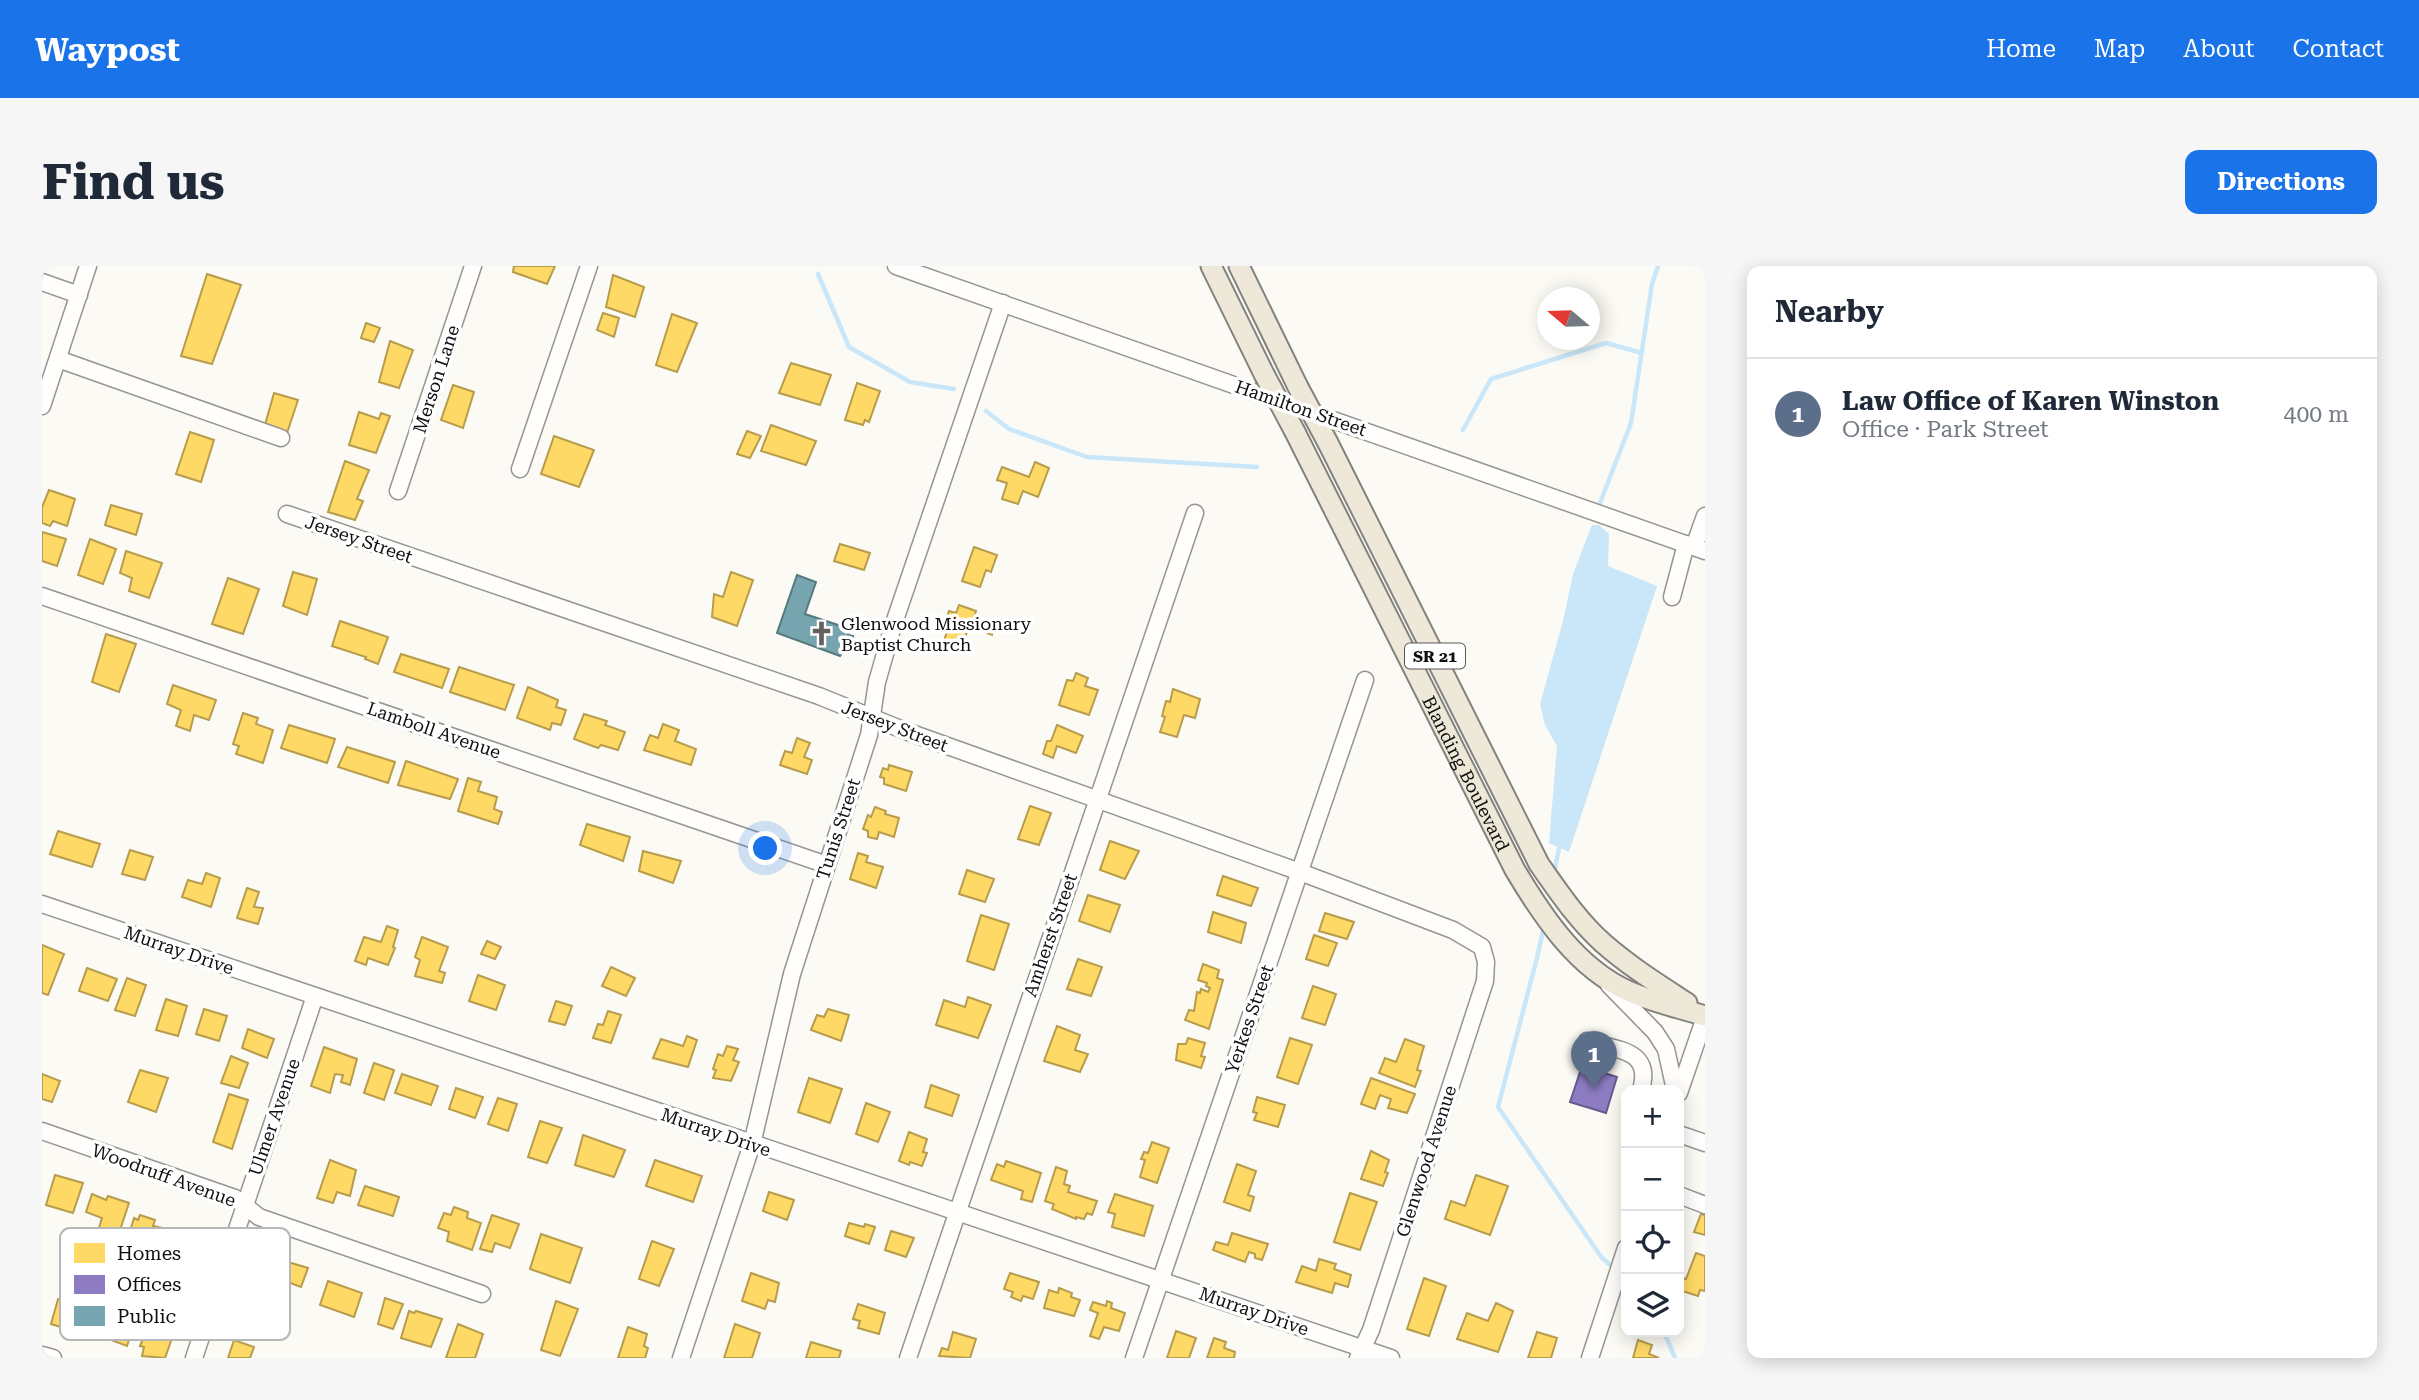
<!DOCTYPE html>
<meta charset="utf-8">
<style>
:root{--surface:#fff;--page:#f6f6f7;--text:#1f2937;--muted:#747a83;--line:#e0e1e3;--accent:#1a73e8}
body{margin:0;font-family:"Roboto Serif",serif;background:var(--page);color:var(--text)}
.controls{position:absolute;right:21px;bottom:21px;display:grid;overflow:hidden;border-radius:14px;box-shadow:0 4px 18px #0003}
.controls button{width:63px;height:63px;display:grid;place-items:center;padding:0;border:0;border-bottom:2px solid var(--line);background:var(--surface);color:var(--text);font:35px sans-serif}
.compass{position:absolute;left:1495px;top:21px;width:63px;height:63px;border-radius:50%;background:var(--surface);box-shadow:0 4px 18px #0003;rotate:289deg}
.you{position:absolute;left:724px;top:583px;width:24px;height:24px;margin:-18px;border:5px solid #fff;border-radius:50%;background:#1a73e8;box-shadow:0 0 0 10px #1a73e833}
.badge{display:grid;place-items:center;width:46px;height:46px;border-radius:50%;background:var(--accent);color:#fff;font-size:23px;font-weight:700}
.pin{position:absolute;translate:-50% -58px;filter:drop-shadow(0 2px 4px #0008)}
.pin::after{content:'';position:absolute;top:37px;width:24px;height:21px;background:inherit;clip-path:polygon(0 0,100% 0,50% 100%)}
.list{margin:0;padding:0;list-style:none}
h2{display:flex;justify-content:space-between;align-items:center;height:91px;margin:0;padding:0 28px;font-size:30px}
h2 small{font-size:23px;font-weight:400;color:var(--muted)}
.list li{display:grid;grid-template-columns:46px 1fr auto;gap:21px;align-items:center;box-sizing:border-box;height:112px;padding:0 28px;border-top:2px solid var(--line)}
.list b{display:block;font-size:26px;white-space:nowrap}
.list p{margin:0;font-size:23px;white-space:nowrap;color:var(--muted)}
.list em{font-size:23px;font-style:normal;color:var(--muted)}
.icon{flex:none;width:38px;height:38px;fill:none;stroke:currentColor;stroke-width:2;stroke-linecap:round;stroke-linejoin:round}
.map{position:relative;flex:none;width:1663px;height:1092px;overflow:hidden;border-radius:14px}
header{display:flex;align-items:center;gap:42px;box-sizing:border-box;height:98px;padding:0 35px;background:var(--accent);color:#fff}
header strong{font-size:33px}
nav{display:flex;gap:38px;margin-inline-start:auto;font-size:24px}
.intro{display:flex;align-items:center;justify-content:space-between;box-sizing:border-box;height:168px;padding:0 42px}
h1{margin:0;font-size:49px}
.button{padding:18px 32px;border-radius:14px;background:var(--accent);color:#fff;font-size:24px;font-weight:700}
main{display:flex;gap:42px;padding:0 42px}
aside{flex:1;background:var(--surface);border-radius:14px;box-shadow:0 4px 18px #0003}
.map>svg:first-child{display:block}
.water{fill:#c9e7f8}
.homes{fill:#ffd966;stroke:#b79c4c;stroke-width:2}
.offices{fill:#8e7cc3;stroke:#685b8d;stroke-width:2}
.public{fill:#76a5af;stroke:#57787f;stroke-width:2}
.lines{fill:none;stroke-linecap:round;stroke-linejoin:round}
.stream{stroke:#c9e7f8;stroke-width:4.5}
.minor-casing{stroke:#969592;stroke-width:19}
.major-casing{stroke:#83827f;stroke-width:23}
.minor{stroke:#fffefd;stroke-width:16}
.major{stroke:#eee8d9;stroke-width:19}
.major-bridge-casing{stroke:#83827f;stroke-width:23;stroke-linecap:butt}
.major-bridge{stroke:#eee8d9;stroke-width:19}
.labels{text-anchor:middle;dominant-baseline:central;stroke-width:7;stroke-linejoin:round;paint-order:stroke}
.shield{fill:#fff;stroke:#575757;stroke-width:2}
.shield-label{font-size:16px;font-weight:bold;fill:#0f0f0f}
.street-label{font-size:18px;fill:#0f0f0f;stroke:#fff}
.poi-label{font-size:18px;fill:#0f0f0f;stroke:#fff;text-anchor:start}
.key{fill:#fff;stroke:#b7b7b7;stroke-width:2}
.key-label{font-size:19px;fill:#0f0f0f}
</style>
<header>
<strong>Waypost</strong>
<nav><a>Home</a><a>Map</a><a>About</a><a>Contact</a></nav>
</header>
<div class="intro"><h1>Find us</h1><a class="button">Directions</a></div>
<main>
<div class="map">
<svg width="1663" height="1092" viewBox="0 0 1663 1092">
<rect width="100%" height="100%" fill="#fcfaf4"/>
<!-- water -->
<polygon class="water" points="1550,259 1557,259 1567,268 1566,300 1615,320 1527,586 1507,577 1515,480 1503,459 1498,438 1521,355 1531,308"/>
<!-- homes -->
<g class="homes">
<polygon points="472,0 513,0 505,18 471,6"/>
<polygon points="165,8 199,19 170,98 139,90"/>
<polygon points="571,9 602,21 593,51 564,41"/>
<polygon points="561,47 577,52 572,71 555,64"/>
<polygon points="630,48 655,57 635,106 614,99"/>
<polygon points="324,57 338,62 332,76 319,72"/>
<polygon points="348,75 371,84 357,122 337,116"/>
<polygon points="749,97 789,109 778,139 737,127"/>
<polygon points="815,117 838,125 827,156 823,154 821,159 803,154"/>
<polygon points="411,119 432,126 421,162 399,154"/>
<polygon points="232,127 256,134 245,167 223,159"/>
<polygon points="317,146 337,153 339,147 348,150 334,187 307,179"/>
<polygon points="729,159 774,175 764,199 719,185"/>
<polygon points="705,165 719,170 708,192 695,188"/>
<polygon points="148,166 172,174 159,216 134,208"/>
<polygon points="512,170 552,184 537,221 499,208"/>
<polygon points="303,195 327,204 315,233 321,235 313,254 286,246"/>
<polygon points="993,196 1007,202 996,231 981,225 976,238 960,233 965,217 955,214 960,201 987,211"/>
<polygon points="7,224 33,233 25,260 11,255 8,260 0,257 0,241"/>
<polygon points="69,239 100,248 94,269 63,259"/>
<polygon points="0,266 24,273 15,300 0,295"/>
<polygon points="48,273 74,283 61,318 36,309"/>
<polygon points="798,278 828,287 822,304 792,295"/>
<polygon points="932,281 955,289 949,306 944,304 938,321 920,315"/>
<polygon points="84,285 120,297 107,332 87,325 90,312 78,307"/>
<polygon points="251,306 275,313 265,349 241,340"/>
<polygon points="689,306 711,314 695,360 670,351 672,328 681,331"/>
<polygon points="186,312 217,323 201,368 170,358"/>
<polygon points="917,339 934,345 932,352 952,359 950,369 927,360 918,387 900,381 909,353 905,351 907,345 914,347"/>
<polygon points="298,355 346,371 336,398 323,393 324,391 290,380"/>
<polygon points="64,368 94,378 77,426 50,416"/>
<polygon points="359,388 407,403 400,422 352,406"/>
<polygon points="417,401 472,419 463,444 408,426"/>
<polygon points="1034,407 1046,412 1043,420 1056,424 1047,449 1017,439 1025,414 1031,415"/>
<polygon points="131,419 174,434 167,454 152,449 148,465 134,460 139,444 125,438"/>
<polygon points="486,421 516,434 514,441 524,444 519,459 510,457 508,464 475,452"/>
<polygon points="1131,423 1158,433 1153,452 1142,449 1135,471 1118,466 1123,451 1120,450 1124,435 1128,436"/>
<polygon points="201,447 216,452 214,458 231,464 221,497 194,488 197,480 191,478"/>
<polygon points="542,448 565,455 563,459 583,466 576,484 559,479 556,482 532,473"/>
<polygon points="621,458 637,464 633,475 654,483 649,499 602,484 608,469 616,472"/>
<polygon points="247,459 293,473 285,497 239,482"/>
<polygon points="1015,459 1041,470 1034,487 1015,480 1011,492 1001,488 1005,475 1009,475"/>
<polygon points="755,472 768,477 762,491 770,494 765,508 738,499 743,485 750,487"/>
<polygon points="305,481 353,496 346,517 296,501"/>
<polygon points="364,495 416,513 408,533 356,519"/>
<polygon points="847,499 870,506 864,525 842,518 842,512 838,511 841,502 846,504"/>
<polygon points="426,512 439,516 436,525 455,531 452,543 460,546 456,558 416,545"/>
<polygon points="988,540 1009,547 997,579 976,573"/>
<polygon points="833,541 844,545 843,548 857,552 852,571 837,566 835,573 826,571 826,565 821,563 826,549 829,551"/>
<polygon points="545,558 588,571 581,595 538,579"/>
<polygon points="16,565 58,578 50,601 8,588"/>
<polygon points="1068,575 1097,585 1083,613 1058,604"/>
<polygon points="88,584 111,591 103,614 80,608"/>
<polygon points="601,585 639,595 631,617 597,605"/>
<polygon points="816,587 826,590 824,596 841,601 834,622 808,613"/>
<polygon points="925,604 952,613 943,636 917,628"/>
<polygon points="164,607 178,612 169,641 140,631 146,614 160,618"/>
<polygon points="1181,610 1216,622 1209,640 1175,629"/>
<polygon points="205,622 217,626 212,641 221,642 216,658 195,652"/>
<polygon points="1046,629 1078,639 1068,666 1037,655"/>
<polygon points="1171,646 1204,657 1199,677 1166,666"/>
<polygon points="1283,647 1312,656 1305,673 1277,665"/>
<polygon points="939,649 967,658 952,704 925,695"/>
<polygon points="345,660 356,664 351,681 353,682 346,699 326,692 324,699 313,695 322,671 339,676"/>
<polygon points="1272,669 1295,677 1286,700 1264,693"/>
<polygon points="380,671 406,681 397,705 403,707 400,717 373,710 378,694 373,691"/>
<polygon points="445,675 459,681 453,693 439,688"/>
<polygon points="0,679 22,688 6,729 0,727"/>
<polygon points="1036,693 1060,701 1049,730 1025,723"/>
<polygon points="1161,698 1177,704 1175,712 1181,714 1167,763 1143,754 1147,744 1152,745 1155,726 1158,727 1159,723 1166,726 1168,722 1164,720 1165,717 1156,714"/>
<polygon points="569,701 593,712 584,730 560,720"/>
<polygon points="45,702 75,713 66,735 37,725"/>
<polygon points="436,709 463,719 454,744 427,735"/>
<polygon points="85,712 104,719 93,750 73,744"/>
<polygon points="1271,720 1294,728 1283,759 1260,752"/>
<polygon points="926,731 949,739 936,772 894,759 902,734 923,741"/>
<polygon points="124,733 145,740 136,770 114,764"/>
<polygon points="514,735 530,740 523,759 507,755"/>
<polygon points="162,743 185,750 177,775 154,768"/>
<polygon points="786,743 807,749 799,775 769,764 775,749 782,751"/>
<polygon points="566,745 579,749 569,777 551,772 556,758 561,759"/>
<polygon points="1015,760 1038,769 1033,784 1046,788 1038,806 1002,795"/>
<polygon points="206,763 232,773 225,792 200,782"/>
<polygon points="645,770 655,774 646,801 611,792 619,773 641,780"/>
<polygon points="1146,772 1163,777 1159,790 1163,791 1159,802 1134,794 1136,778 1144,778"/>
<polygon points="1248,772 1270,779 1256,818 1235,811"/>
<polygon points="1363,773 1382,780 1375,804 1379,805 1373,821 1337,807 1343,792 1354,796"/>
<polygon points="685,780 696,783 691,794 697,796 689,815 671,812 674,804 671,803 676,788 681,790"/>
<polygon points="282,781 315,793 308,819 299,816 301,809 293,808 288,827 269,820"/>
<polygon points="189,790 206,797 197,822 179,817"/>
<polygon points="332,797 352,804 342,834 322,827"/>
<polygon points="98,804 126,812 114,846 86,836"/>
<polygon points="0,808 18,815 10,836 0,833"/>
<polygon points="360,808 396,820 389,839 353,827"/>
<polygon points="767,812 800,823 788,857 756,846"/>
<polygon points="1329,812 1373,828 1365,847 1346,842 1349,833 1338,829 1333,843 1319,838"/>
<polygon points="889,819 917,829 910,850 883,841"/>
<polygon points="414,822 441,831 433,852 407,843"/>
<polygon points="187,828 206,834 190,883 171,876"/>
<polygon points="1215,831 1243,839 1236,861 1212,854 1215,847 1211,846"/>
<polygon points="456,832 475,838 466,865 446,858"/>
<polygon points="824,837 848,846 836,876 814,868"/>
<polygon points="498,855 520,862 505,897 486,891"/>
<polygon points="867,866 885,873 881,886 885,887 880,900 868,896 867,899 857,895"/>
<polygon points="541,869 583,884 572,911 533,899"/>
<polygon points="1110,876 1127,882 1115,917 1098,911 1103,894 1099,893 1102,886 1106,887"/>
<polygon points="1329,885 1347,894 1343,906 1346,907 1341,920 1319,913"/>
<polygon points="288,894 314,904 308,930 295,926 291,937 275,932"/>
<polygon points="613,894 660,910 651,936 604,920"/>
<polygon points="964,895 999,907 990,936 979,933 981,925 949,914 955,898 962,901"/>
<polygon points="1195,898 1214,905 1206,929 1212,931 1208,945 1182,936"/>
<polygon points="1014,901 1025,905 1022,918 1028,920 1026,926 1055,935 1050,949 1045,947 1042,953 1034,951 1034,953 1010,943 1012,938 1003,935"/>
<polygon points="13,909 41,917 31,947 4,939"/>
<polygon points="1434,909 1466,920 1448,969 1403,953 1409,935 1423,940"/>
<polygon points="323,920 357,931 351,950 316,939"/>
<polygon points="727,926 752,934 745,954 721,945"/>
<polygon points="1308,927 1335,936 1318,984 1292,976"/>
<polygon points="50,928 64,934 66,930 87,937 77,967 57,962 60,952 44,946"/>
<polygon points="1073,928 1111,940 1102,970 1070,961 1073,948 1066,946"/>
<polygon points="412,941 426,946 425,952 439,957 430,984 405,975 407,966 396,962 402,947 409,949"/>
<polygon points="1659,948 1663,949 1663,969 1652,966"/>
<polygon points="98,949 113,954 111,960 126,963 121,983 86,972 92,952 96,954"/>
<polygon points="450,949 477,958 468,982 453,977 450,986 438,983"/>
<polygon points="807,957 822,961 823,958 833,961 827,978 803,970"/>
<polygon points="849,965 872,972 864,991 843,984"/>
<polygon points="1190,967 1226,978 1220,994 1213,992 1213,988 1207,986 1203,996 1171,984 1174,976 1186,979"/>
<polygon points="499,968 540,982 528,1017 488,1003"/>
<polygon points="610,975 632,983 617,1020 597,1013"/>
<polygon points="1654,987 1663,990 1663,1025 1658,1024 1656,1030 1637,1024 1639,1012 1644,1013"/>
<polygon points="226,990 266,1002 259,1021 221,1007"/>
<polygon points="1277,993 1294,998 1292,1003 1309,1009 1306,1021 1293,1017 1290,1027 1254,1016 1260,1000 1274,1005"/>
<polygon points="709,1007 737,1017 733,1036 726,1034 723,1043 700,1035"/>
<polygon points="968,1007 997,1016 991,1033 981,1030 979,1035 969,1031 971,1026 962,1023"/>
<polygon points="1382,1012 1404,1020 1387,1070 1365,1063"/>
<polygon points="286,1015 320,1027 312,1051 278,1039"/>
<polygon points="1017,1022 1030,1027 1029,1031 1038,1034 1032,1050 1002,1042 1007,1024 1016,1027"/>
<polygon points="343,1032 361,1038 351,1063 336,1058"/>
<polygon points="16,1033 48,1046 42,1068 9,1058"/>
<polygon points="514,1035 536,1043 518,1090 499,1084"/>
<polygon points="1065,1035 1070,1037 1069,1042 1083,1047 1077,1065 1062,1061 1057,1073 1048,1070 1056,1047 1048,1044 1051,1036 1064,1040"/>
<polygon points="1454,1037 1471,1045 1456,1086 1415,1073 1425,1047 1446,1055"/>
<polygon points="816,1038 843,1047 837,1068 816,1062 818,1055 811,1053"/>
<polygon points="68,1044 76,1047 75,1052 92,1058 85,1080 53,1068 61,1046 66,1048"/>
<polygon points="367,1045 372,1047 374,1045 400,1053 389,1081 359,1072"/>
<polygon points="114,1051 135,1058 123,1092 100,1090 102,1081 98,1080 103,1068 107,1069"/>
<polygon points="416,1058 441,1068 433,1092 404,1092"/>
<polygon points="693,1058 718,1067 710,1092 682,1092"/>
<polygon points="586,1061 605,1068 602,1080 606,1082 603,1092 576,1092"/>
<polygon points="1134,1065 1154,1072 1147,1092 1125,1092"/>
<polygon points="911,1066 934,1073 928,1092 897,1090 900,1082 906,1084"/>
<polygon points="1495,1066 1515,1072 1509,1092 1486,1092"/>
<polygon points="1172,1072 1184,1076 1182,1082 1193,1086 1192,1092 1165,1092"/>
<polygon points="192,1074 212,1081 208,1092 186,1092"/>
<polygon points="1596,1074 1610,1079 1607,1088 1617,1092 1591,1092"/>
<polygon points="769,1076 799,1085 797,1092 764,1092"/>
</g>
<!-- offices -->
<polygon class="offices" points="1540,800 1575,811 1564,847 1528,836"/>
<!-- public -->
<polygon class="public" points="755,309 774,316 763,348 808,363 806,369 811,370 807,385 802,384 798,390 735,367"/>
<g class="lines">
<!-- stream -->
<g class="stream">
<polyline points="776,8 807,81 868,116 912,123"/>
<polyline points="944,145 967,163 1045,191 1215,201"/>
<polyline points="1421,164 1449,113 1564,77 1600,87"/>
<polyline points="1556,242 1589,157 1610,18 1616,0"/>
<polyline points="1512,607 1517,582"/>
<polyline points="1502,660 1495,692 1456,841 1560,992 1573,1003"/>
<polyline points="1622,1066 1633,1092"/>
</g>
<defs>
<g id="minor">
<polyline points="854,0 1663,285"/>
<polyline points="0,16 37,29"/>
<polyline points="16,93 239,172"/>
<polyline points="0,140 46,0"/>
<polyline points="478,203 547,0"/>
<polyline points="356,225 431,0"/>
<polyline points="245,248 777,430 861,464 1258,606 1411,664 1440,681 1444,696 1443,715 1329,1064 1316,1092"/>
<polyline points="1652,281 1663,250"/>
<polyline points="0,330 785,599"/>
<polyline points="1630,331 1644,278"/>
<polyline points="0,638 1349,1092"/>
<polyline points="1567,719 1613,766 1624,783 1633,824"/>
<path d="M1545,775C1574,784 1611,783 1599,824"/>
<polyline points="1637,827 1663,751"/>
<polyline points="0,865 193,932 217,951 440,1028"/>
<polyline points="1637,868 1663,877"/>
<polyline points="1637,929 1663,939"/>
<polyline points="0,1089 11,1092"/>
<polyline points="152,1092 273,730"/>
<polyline points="639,1092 710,878 750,708 827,469 835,416 851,360 961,37"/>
<polyline points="866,1092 1153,247"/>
<polyline points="1092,1092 1323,414"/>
<polyline points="1548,1092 1584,982"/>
</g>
<g id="major">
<polyline points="1169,0 1222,108"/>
<polyline points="1197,0 1256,121"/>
<path id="s1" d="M1253,166L1473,604C1501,651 1535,702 1586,725C1610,736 1638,742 1663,750"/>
<path d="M1286,177L1497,598C1516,625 1536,655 1561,677C1587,700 1616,718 1645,737"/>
</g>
</defs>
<!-- minor casing -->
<use href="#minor" class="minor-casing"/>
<!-- major casing -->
<use href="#major" class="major-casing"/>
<!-- minor -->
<use href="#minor" class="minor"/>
<!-- major -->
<use href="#major" class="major"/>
<defs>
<g id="major-bridge">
<polyline points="1222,108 1253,166"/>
<polyline points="1256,121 1286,177"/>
</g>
</defs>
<!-- major-bridge casing -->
<use href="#major-bridge" class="major-bridge-casing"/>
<!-- major-bridge -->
<use href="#major-bridge" class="major-bridge"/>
</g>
<!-- icons -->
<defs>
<symbol id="church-bare" viewBox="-9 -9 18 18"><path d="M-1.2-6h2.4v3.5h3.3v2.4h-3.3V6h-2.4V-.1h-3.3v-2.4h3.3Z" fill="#62615f" stroke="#fff" stroke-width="2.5" paint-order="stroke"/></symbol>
</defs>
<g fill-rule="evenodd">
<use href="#church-bare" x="762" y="350" width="35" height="35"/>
</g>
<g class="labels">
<!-- shield labels -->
<rect class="shield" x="1363" y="377.5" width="60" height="25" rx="5"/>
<g class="shield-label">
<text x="1393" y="390">SR 21</text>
</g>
<!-- street labels -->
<g class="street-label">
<text transform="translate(394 113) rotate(-72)">Merson Lane</text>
<text transform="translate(1259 142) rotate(19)">Hamilton Street</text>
<text transform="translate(317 273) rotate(19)">Jersey Street</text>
<text transform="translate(853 460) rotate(21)">Jersey Street</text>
<text transform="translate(392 464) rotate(19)">Lamboll Avenue</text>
<text stroke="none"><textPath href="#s1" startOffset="382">Blanding Boulevard</textPath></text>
<text transform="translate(796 563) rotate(-72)">Tunis Street</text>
<text transform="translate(1008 669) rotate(-71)">Amherst Street</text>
<text transform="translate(137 684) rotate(19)">Murray Drive</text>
<text transform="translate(1207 753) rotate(-71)">Yerkes Street</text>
<text transform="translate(232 851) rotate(-71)">Ulmer Avenue</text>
<text transform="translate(674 866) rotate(19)">Murray Drive</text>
<text transform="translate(1384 895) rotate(-72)">Glenwood Avenue</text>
<text transform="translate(122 909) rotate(20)">Woodruff Avenue</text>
<text transform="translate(1212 1045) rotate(19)">Murray Drive</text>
</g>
<!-- poi labels -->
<g class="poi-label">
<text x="799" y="357">Glenwood Missionary<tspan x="799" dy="21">Baptist Church</tspan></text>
</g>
</g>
<!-- legend -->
<rect x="18" y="962" width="230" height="112" rx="10" class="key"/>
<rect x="32" y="977" width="31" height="20" fill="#ffd966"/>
<rect x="32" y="1009" width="31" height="19" fill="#8e7cc3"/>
<rect x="32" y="1040" width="31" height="20" fill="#76a5af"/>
<g class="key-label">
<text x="75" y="994">Homes</text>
<text x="75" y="1025">Offices</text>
<text x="75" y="1057">Public</text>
</g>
</svg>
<div class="controls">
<button>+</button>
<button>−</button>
<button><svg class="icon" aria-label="locate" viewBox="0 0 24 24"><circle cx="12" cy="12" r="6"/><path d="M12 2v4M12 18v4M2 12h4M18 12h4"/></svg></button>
<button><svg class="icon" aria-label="layers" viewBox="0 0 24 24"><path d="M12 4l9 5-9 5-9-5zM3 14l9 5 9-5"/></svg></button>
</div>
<svg class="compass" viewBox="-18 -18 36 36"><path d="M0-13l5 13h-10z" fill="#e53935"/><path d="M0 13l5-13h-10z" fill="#747a83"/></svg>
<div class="you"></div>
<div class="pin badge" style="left:1552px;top:823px;background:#5c6f8a">1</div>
</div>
<aside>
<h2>Nearby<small></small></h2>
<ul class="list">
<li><span class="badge" style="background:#5c6f8a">1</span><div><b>Law Office of Karen Winston</b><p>Office · Park Street</p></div><em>400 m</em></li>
</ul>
</aside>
</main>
